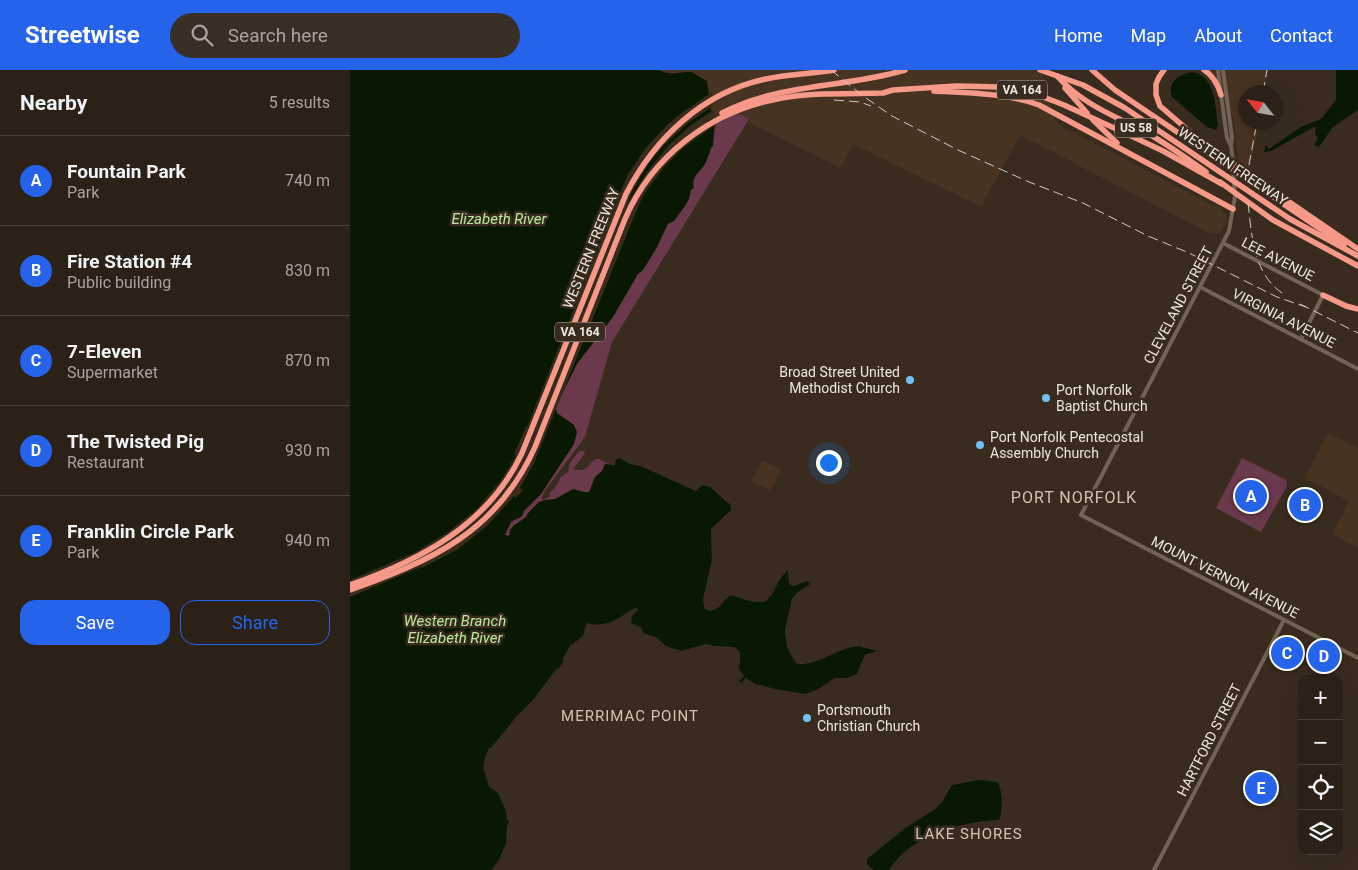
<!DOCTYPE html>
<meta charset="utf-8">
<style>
:root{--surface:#2b2117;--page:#372e24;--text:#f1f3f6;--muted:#a6a3a1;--line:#473e36;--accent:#2563eb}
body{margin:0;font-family:Roboto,sans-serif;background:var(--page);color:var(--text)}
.controls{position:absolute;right:15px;bottom:15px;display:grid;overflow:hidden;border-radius:10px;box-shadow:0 5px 20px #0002}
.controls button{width:45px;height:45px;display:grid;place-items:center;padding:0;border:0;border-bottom:1px solid var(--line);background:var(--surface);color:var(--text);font:25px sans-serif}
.compass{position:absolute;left:888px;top:15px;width:45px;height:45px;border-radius:50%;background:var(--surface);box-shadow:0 5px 20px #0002;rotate:301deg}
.you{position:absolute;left:478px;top:392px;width:18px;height:18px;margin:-12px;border:4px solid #fff;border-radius:50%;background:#1a73e8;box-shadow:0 0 0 8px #1a73e833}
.badge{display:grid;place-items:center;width:32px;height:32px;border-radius:50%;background:var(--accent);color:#fff;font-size:16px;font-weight:700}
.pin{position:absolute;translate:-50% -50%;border:2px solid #fff;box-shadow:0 1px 5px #0006}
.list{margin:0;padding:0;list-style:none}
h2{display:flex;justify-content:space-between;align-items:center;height:65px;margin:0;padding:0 20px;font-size:21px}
h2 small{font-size:16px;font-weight:400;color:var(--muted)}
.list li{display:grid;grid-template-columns:32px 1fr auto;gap:15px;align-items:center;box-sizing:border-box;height:90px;padding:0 20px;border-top:1px solid var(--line)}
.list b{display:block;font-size:19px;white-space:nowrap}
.list p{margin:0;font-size:16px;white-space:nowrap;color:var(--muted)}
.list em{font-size:16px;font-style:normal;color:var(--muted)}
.actions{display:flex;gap:10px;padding:15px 20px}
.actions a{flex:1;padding:11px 0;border:1px solid var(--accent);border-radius:15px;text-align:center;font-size:18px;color:var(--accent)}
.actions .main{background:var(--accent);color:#fff}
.icon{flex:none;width:28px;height:28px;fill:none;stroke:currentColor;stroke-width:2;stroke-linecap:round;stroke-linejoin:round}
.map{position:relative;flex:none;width:1008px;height:800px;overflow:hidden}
header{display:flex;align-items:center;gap:30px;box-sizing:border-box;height:70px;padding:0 25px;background:var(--accent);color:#fff}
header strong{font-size:24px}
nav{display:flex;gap:28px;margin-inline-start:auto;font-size:18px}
.search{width:350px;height:45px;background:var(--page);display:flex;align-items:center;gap:12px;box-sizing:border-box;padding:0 18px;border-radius:28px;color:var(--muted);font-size:19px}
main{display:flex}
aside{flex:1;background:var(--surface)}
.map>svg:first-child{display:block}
.built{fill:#463321}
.green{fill:#6a394c}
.water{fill:#091901}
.pier{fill:#392c1f}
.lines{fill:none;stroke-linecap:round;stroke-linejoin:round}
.tertiary{stroke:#726354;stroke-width:4}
.motorway{stroke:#f69988;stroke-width:5.5}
.rail{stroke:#d3cac1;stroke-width:1;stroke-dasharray:10 5;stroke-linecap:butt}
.poi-dot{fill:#71c1f5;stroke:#392c1f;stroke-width:2}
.labels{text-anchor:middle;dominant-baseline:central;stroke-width:5;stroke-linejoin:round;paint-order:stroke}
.shield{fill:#392c1f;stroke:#b8aea4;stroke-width:1}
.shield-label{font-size:12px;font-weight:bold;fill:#eee6dd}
.street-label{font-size:14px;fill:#eee6dd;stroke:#392c1f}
.poi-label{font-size:14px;fill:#eee6dd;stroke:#392c1f;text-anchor:start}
.water-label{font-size:15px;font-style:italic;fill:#b9ea9c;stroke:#392c1f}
.neighbourhood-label{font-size:15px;letter-spacing:1px;fill:#d4c3b2;stroke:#392c1f}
.quarter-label{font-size:16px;letter-spacing:1px;fill:#d4c3b2;stroke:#392c1f}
</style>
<header>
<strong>Streetwise</strong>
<div class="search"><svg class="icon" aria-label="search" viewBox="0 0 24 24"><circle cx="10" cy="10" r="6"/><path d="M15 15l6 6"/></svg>Search here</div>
<nav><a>Home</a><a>Map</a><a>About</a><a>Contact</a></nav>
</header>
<main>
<aside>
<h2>Nearby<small>5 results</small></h2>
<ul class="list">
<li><span class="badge">A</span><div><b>Fountain Park</b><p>Park</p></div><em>740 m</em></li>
<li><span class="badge">B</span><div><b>Fire Station #4</b><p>Public building</p></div><em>830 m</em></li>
<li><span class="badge">C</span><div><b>7-Eleven</b><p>Supermarket</p></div><em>870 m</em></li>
<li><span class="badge">D</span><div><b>The Twisted Pig</b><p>Restaurant</p></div><em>930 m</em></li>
<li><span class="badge">E</span><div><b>Franklin Circle Park</b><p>Park</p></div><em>940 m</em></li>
</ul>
<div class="actions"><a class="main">Save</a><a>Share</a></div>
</aside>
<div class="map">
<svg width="1008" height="800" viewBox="0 0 1008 800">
<rect width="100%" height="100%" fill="#392c1f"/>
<!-- built -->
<g class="built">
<polygon points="309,0 688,0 695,10 705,50 712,58 737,69 864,136 869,136 876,144 876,154 870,163 861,164 670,65 631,137 503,74 491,98 395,51 382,54 361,42 358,14 338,2 325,5 318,4"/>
<polygon points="859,0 919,0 915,22 896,22 896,52 909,53 901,92 902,109 890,102 883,47"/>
<polygon points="978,363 1008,378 1008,478 982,464 999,431 955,408"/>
<polygon points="413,390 431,399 420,421 402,411"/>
</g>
<!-- green -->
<g class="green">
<path d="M309,0C324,7 327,1 342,2L357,11L364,66L366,54L387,43L399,49L262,272L235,367L194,422L192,428L193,430L201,426L199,423L204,419L211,407L218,402L220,393L224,387L230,381H233L235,383L223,399C240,403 237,393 246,389C250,388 257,394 262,395L270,388L280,394L291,396L346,421L352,415C360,416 378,430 382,437L361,459L362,490L353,530L355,539C367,545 372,531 381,525C389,527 411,537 418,529C423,525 425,518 428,512C430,508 435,503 438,500L439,513L442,516C445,516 453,512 457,511L460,513L459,515L447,523L442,529L435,561L437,577L446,593C462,598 490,580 507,577C513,577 521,580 527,581L515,585L507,604L497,608H485L467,620L455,624L429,620L405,614L396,608L391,613L389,611L394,606L388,598L390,593V582L384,577L363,576L356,574L332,581L365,543L165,473L145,460L318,8Z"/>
<polygon points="892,388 936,410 937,416 911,462 866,438"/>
</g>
<!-- water -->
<g class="water">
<path d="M0,0H309C324,7 327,1 342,2L357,11L364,60L363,76L361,78C359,84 357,92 353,97C347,104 341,109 344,118L341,120L339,129L335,136L324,151L318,154L306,179L293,200L288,204L263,247L227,294L209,330L206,339L207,343L224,355L227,362L224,374L191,424L174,441C173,449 166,448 161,452L155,465L159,466L160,460L163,456L176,447L178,443L189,432L195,430L205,429L223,419L234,422H239L245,407L252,401L255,394L264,395L267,389L270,388L280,394L291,396L346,421L352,415L360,417L381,435V440L361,459L362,490L353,530L355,539C367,545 372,531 381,525C389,527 411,537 418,529C423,525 425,518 428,512C430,508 435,503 438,500L439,513L442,516C445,516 453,512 457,511L460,513L459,515L447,523L442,529L435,561L437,577L446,593C465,599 494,573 512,577C516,578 523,580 527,581L515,585L507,604L497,608H485L467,620L455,624L429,620L405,614L396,608L391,613L389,611L394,606L388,598L390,593V582L384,577L363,576L356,574L332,581L316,576L306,567L293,563L291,557L281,553L282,546L288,540L287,538C279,539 276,544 269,548C260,553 248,557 238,553L236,555L233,566L220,576L213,588V592L208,599H206L183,630L166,647L141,678H139L135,687L133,697L139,717L148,723L156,741L157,750L159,751L157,756L156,773L149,790L141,800H0Z"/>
<polygon points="986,0 1008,0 1008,40 983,57 969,77 964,75 968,69 965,64 966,58 964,57 921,81 914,82 916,75 919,79 951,57 971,49 986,30"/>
<path d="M842,2C866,5 865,37 868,55L866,60L857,57L822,27C817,12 828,5 842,2Z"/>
<path d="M630,710L648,712C652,722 654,740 649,750C610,752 561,765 539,800H524L517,795V789L554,759L584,740L592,732L602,715Z"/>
</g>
<!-- pier -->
<polygon class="pier" points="362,22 363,36 338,53 314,75 299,93 284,118 276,136 297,102 317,77 341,55 364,40 365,55 333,78 316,95 296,121 290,132 184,393 170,418 173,420 166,428 164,426 138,455 108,479 72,498 71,497 0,527 0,510 64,483 98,462 126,440 152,409 166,385 164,384 176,357 177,357 277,106 295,79 316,56 329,45"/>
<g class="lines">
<!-- tertiary -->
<g class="tertiary">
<polyline points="868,0 870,18"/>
<polyline points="873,0 882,67 881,75 883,93"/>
<polyline points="871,25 877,68 880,74"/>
<polyline points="883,100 885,127 879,161 731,445 1008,588"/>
<polyline points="873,173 973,225 951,269"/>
<polyline points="850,217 1008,299"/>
<polyline points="804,800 934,550"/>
</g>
<!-- motorway -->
<g class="motorway">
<polyline points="690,0 733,15 775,38 940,149 1008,186"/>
<polyline points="742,0 765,20 994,175"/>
<polyline points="814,0 809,7 806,14 806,25 810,36 853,73 1008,179"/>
<path d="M854,0C864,6 868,15 871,25"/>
<path d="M707,6C732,34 763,45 795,62C816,73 836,88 856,102"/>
<polyline points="715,18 737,43"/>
<path d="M584,21C619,23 656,23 689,35L883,139"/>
<path d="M372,43C429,13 495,18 555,0"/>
<polyline points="743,50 767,73"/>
<polyline points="870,112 923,150 1008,196"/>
<polyline points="973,225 996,236 1008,239"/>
<path d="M0,515C71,490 139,454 172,383L276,124C305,68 353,22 416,9C438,4 461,4 484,0"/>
<path d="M0,520C83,490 147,462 185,377L275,149C302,86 360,42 427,29C462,22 498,24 533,23L543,20L606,16L652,17L678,21L714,35L775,63L813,81L872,114"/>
</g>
<!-- rail -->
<g class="rail">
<polyline points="481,0 513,26 542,46 608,80 679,112 733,133 798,166 839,183 927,227 956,237"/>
<polyline points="913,22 917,0"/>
<polyline points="484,30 510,32 521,36"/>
<polyline points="899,95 907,52"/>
<path d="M898,133C902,167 903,205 935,225"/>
<polyline points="950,234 1008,263"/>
</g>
</g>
<!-- markers -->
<g class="poi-dot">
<circle cx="560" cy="310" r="5"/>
<circle cx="696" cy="328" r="5"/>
<circle cx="630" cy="375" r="5"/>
<circle cx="457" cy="648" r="5"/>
</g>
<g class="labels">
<!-- shield labels -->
<g class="shield">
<rect x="647" y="10.5" width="50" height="19" rx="4"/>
<rect x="765" y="48.5" width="42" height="19" rx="4"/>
<rect x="205" y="252.5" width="50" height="19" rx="4"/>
</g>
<g class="shield-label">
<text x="672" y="20">VA 164</text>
<text x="786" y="58">US 58</text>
<text x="230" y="262">VA 164</text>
</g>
<!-- street labels -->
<g class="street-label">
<text transform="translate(883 96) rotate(34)">WESTERN FREEWAY</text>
<text transform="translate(241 178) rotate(-68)">WESTERN FREEWAY</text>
<text transform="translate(928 189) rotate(27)">LEE AVENUE</text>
<text transform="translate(828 235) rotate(-62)">CLEVELAND STREET</text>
<text transform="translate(934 248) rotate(27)">VIRGINIA AVENUE</text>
<text transform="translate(875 507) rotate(27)">MOUNT VERNON AVENUE</text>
<text transform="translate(859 670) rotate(-63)">HARTFORD STREET</text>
</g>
<!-- poi labels -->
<g class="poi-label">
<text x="550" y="302" text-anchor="end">Broad Street United<tspan x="550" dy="16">Methodist Church</tspan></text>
<text x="706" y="320">Port Norfolk<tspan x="706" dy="16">Baptist Church</tspan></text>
<text x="640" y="367">Port Norfolk Pentecostal<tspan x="640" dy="16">Assembly Church</tspan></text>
<text x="467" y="640">Portsmouth<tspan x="467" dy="16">Christian Church</tspan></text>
</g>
<!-- water labels -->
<g class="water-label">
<text x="149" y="149">Elizabeth River</text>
<text x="105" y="551">Western Branch<tspan x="105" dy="17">Elizabeth River</tspan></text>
</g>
<!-- neighbourhood labels -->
<g class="neighbourhood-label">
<text x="280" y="646">MERRIMAC POINT</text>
<text x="619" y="764">LAKE SHORES</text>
</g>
<!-- quarter labels -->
<g class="quarter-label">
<text x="724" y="427">PORT NORFOLK</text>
</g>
</g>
</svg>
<div class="controls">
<button>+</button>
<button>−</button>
<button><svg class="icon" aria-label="locate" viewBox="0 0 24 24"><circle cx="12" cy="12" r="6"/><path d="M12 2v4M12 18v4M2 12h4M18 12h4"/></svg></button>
<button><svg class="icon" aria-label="layers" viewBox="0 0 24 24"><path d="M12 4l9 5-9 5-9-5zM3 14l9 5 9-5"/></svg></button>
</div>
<svg class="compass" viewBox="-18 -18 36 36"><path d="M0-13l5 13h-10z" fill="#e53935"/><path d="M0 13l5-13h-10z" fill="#a6a3a1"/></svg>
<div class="you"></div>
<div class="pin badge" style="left:901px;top:426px">A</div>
<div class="pin badge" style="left:955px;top:435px">B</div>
<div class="pin badge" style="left:937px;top:583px">C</div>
<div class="pin badge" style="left:974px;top:586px">D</div>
<div class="pin badge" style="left:911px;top:718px">E</div>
</div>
</main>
